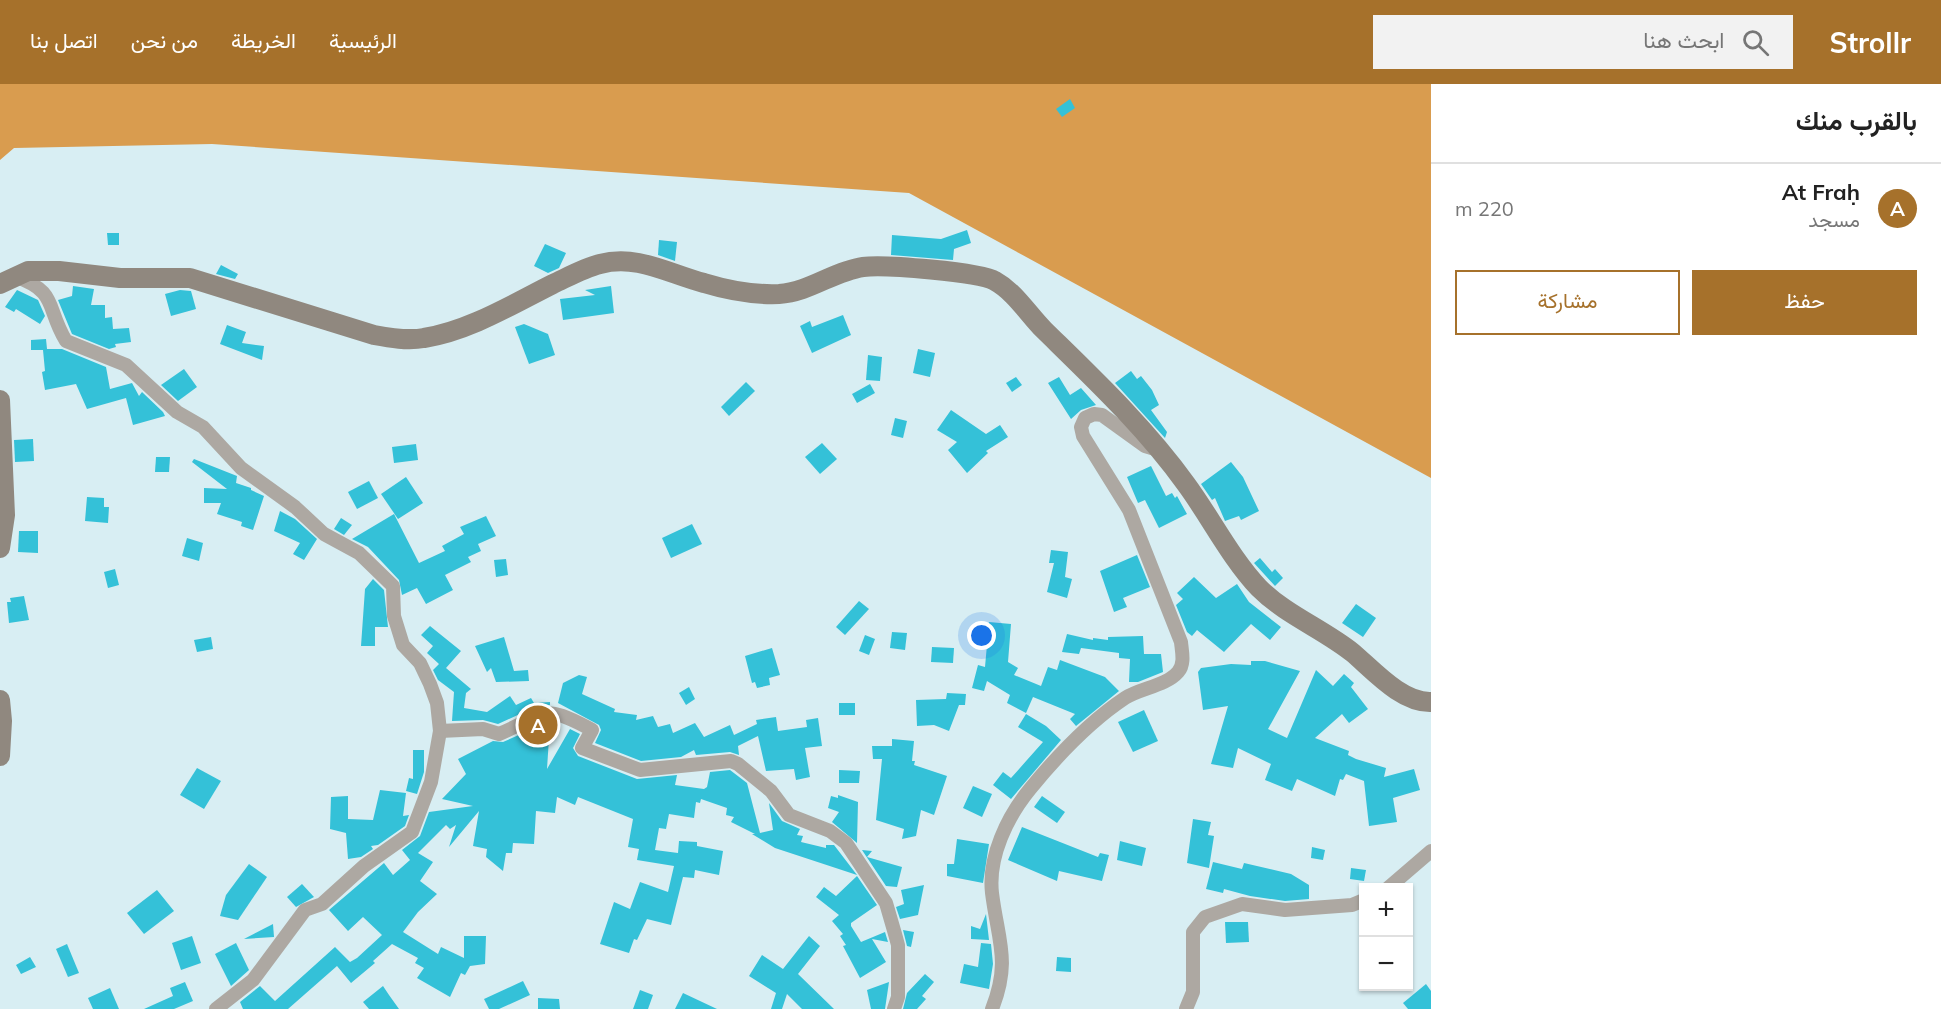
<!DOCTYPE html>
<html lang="ar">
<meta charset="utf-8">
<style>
:root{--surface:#fff;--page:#f2f2f2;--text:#222;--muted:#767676;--line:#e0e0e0;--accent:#a6712b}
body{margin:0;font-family:Mulish,Vazirmatn,sans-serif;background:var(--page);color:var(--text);direction:rtl}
.controls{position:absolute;right:18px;bottom:18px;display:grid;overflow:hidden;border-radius:0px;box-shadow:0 2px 4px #0004}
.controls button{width:54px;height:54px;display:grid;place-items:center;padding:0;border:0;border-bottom:2px solid var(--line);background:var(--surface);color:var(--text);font:30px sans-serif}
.you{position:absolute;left:982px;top:552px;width:21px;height:21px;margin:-15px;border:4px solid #fff;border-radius:50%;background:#1a73e8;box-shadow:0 0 0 9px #1a73e833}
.badge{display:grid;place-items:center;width:39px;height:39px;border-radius:50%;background:var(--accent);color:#fff;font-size:20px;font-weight:700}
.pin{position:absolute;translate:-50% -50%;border:3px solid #fff;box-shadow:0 2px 6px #0006}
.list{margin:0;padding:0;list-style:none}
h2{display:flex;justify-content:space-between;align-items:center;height:78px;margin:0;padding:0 24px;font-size:26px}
h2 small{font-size:20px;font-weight:400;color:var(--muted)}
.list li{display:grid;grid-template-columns:39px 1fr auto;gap:18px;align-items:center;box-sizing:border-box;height:90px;padding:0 24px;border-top:2px solid var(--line)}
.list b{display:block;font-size:22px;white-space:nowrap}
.list p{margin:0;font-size:20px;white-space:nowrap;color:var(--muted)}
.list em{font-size:20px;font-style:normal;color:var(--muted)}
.actions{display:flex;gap:12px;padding:18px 24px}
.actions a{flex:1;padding:14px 0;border:2px solid var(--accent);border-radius:0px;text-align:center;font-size:21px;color:var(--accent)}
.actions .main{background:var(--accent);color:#fff}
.icon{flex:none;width:33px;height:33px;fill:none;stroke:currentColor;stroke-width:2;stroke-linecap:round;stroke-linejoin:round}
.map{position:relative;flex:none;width:1431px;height:925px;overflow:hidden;direction:ltr}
header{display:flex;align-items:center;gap:36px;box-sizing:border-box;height:84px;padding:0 30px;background:var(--accent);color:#fff}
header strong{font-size:28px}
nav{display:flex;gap:33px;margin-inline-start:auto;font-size:21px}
.search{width:420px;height:54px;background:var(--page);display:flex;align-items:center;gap:15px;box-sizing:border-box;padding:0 21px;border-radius:0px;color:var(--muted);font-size:22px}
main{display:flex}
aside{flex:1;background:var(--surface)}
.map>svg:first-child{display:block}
.forest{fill:#d99c4f}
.building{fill:#34c1d8}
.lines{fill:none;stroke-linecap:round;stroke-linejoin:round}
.street{stroke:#ada8a2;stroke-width:14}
.secondary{stroke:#90887f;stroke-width:20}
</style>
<header>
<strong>Strollr</strong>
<div class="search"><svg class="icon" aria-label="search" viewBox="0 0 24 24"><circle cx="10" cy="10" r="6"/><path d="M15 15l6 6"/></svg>ابحث هنا</div>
<nav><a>الرئيسية</a><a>الخريطة</a><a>من نحن</a><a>اتصل بنا</a></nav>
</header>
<main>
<aside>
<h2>بالقرب منك<small></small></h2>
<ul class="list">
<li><span class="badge">A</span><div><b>At Fraḥ</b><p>مسجد</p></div><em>220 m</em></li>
</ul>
<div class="actions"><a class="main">حفظ</a><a>مشاركة</a></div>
</aside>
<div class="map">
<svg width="1431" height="925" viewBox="0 0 1431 925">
<rect width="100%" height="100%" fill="#d8eef3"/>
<!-- forest -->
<polygon class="forest" points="0,0 1431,0 1431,394 909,109 212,60 14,64 0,76"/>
<!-- building -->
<g class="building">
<polygon points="1070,15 1075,24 1062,33 1056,25"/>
<polygon points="967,146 971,159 954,165 953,176 891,171 892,151 941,155"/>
<polygon points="107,149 119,149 119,161 108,161"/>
<polygon points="659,156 677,158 675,177 658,171"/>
<polygon points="545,160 566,169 559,184 548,189 534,182"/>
<polygon points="221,181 238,190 235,195 216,190"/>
<polygon points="73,202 94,205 91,221 105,221 105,234 112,233 113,245 129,244 131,258 115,260 116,263 109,265 72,250 58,216 72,212"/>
<polygon points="611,202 614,229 563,236 560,215 595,211 585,206"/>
<polygon points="17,206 38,216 45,232 40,240 16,225 14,228 5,223"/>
<polygon points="180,206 191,207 196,225 171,232 165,210"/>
<polygon points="843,231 851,251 812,269 800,242 810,237 812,243"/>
<polygon points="524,240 548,250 555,271 529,280 515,243"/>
<polygon points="227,241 246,248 242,259 264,262 262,276 220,260"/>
<polygon points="46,255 47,265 62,265 106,283 110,305 132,299 139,312 142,308 163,328 165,332 133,341 126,314 87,325 76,300 45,306 42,288 45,287 43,266 31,266 31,256"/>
<polygon points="918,265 935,269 930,293 913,289"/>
<polygon points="868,271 882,273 880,297 866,296"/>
<polygon points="184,285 197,303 178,317 161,301"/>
<polygon points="1131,287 1137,295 1141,292 1152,306 1159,321 1151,326 1167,348 1165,354 1115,299"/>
<polygon points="1016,293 1022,301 1012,308 1006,299"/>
<polygon points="1059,293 1070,311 1081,304 1096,321 1081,326 1071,335 1048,299"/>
<polygon points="746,298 755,307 729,332 721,323"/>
<polygon points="870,300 875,309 857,319 852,310"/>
<polygon points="951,326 986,350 1000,341 1008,353 986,367 988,369 967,389 948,366 957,358 937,346"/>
<polygon points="895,334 907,337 903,354 891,351"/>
<polygon points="33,355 34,377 15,378 14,356"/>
<polygon points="822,359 837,375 820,390 805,373"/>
<polygon points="416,360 418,376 394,379 392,363"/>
<polygon points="156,373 170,373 169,388 155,388"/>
<polygon points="194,375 237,392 236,399 251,404 251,406 264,412 253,446 241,442 242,438 217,430 221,419 204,419 204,404 227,405 192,378"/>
<polygon points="1231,378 1243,393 1259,427 1241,436 1239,432 1225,437 1215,414 1212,416 1201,400"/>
<polygon points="1151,382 1166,412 1172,409 1175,414 1177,412 1187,430 1159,444 1145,416 1138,419 1127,393"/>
<polygon points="406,393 423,419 398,435 381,410"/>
<polygon points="369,397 378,414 357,425 348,408"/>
<polygon points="87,413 104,414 104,423 109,423 108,439 85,437"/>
<polygon points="280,427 295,435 317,455 304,476 293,470 300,459 274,447"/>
<polygon points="394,430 419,479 445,467 442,462 464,450 460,443 486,432 496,452 478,460 481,467 468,473 471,478 445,491 453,506 426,520 417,504 402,511 399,496 368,463 352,455"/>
<polygon points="341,434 352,441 344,451 334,445"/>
<polygon points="692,440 702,460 671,474 662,454"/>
<polygon points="19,447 38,447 38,469 18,468"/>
<polygon points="187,454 203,459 199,477 182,472"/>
<polygon points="1051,466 1068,468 1065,493 1072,495 1067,514 1047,508 1054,479 1049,479"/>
<polygon points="1137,471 1150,503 1123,514 1127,523 1114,528 1100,487"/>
<polygon points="1260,474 1272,488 1275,485 1283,494 1275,502 1254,479"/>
<polygon points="506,475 508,491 496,493 494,476"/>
<polygon points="115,485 119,501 108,504 104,488"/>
<polygon points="1194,493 1216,514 1237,500 1249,518 1281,543 1270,556 1251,540 1224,568 1197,546 1192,552 1187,548 1176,521 1183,515 1177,509"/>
<polygon points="373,495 384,506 388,543 375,543 375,562 361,562 365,505"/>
<polygon points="24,512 29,536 9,539 7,518 11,518 10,514"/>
<polygon points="859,517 869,525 845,551 836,543"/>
<polygon points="1356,520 1376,534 1363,553 1342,539"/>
<polygon points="989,538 1011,540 1008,578 1018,584 1014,591 1041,602 1048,583 1057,586 1060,576 1105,593 1119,607 1076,642 1070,635 1075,630 1033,613 1026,629 1007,619 1010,611 987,597 984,607 972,604 978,581 985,583"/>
<polygon points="430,542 461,567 446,584 471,605 466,609 464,624 487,628 510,612 516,621 531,614 534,619 550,618 550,621 533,624 498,640 483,636 452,637 454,608 438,596 433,586 439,580 427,569 433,562 421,551"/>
<polygon points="892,548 907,549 905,566 890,564"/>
<polygon points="1067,550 1093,556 1093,554 1108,556 1108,553 1143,552 1144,570 1161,570 1163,588 1138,598 1129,598 1130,575 1119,574 1119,569 1081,564 1079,570 1062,568"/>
<polygon points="865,551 875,555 869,571 859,567"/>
<polygon points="211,553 213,565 197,568 194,556"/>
<polygon points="504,553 514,587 528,586 529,597 496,598 491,584 487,588 475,562"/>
<polygon points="932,563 954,564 953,579 931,578"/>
<polygon points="772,564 780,591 769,594 770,601 757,604 755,598 752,599 745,572"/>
<polygon points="1251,577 1265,577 1300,587 1268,645 1287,654 1316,586 1333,602 1344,590 1354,599 1351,603 1368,625 1349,639 1342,630 1315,654 1349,667 1348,671 1356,675 1386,684 1384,693 1414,685 1420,706 1393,714 1397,738 1369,742 1364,697 1346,690 1343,696 1340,695 1335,712 1297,695 1292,707 1265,696 1271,680 1238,664 1233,684 1211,680 1228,622 1203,626 1198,588 1201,584 1231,580 1251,581"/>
<polygon points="579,591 587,593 582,610 615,625 614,628 637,631 636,636 653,632 658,643 670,640 673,649 695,639 704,653 730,641 734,651 757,640 756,636 776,633 778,647 807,643 806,636 818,634 822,662 805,664 810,693 796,696 794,685 766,687 758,652 738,662 739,671 730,668 696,671 694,666 681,673 641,677 595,659 601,646 599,641 558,619 563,599"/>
<polygon points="689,603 695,615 686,621 679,609"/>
<polygon points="947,609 966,610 965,621 959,621 949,647 934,641 917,642 916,616 946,615"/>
<rect x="839" y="619" width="16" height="12"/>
<polygon points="1144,626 1158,657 1133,668 1118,638"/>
<polygon points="1026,630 1046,642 1061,656 1011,715 993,701 1003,688 1011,694 1043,658 1018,643"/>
<polygon points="546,639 550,639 547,685 570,645 580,650 573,664 578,672 637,695 677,691 675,701 704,705 707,703 710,688 730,686 747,699 760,749 773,746 769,719 782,737 800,745 797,751 803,752 801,758 826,764 826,761 834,761 857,791 775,764 752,750 755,750 731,738 734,733 726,731 727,724 701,715 700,719 696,718 694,734 669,730 666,745 659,744 655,766 678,769 679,757 697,758 697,762 723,767 719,791 695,786 694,794 683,793 671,841 647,835 637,856 634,855 629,869 600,860 614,818 630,825 640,798 668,808 674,782 637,776 639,765 628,763 633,735 578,713 575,721 557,713 555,729 536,727 534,760 513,759 512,769 506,769 503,787 486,773 487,765 473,762 479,727 449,763 456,741 450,745 446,741 418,769 433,778 420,797 437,810 418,828 403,848 438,870 441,863 464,874 464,852 486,852 485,880 470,882 465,891 461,889 450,913 417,894 424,884 415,879 418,874 392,860 373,877 375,879 351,899 337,882 288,925 243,925 240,918 260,902 275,917 335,863 350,878 357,874 382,851 363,833 348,847 329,826 384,779 393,791 410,776 402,766 420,752 429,728 473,722 442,715 466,690 458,675 493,657 503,658"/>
<polygon points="892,655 914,657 912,677 915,677 914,681 947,692 934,731 921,726 916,752 902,755 904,745 876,736 882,675 873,675 872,662 892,662"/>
<polygon points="413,666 424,666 424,688 417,710 406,707 409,694 413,695"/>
<polygon points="197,684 221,697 204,725 180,711"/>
<polygon points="839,686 860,687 859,699 839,699"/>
<polygon points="973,702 992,710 982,733 963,724"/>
<polygon points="380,706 406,709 403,732 409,731 405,742 378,761 371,762 373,765 361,773 348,775 346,749 330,745 331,713 348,712 348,735 373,736"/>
<polygon points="838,711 858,718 857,759 832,738 839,728 828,724 831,712 838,714"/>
<polygon points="1042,712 1065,728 1057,739 1034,723"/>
<polygon points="1193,735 1211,738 1208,751 1214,752 1209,784 1187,779"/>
<polygon points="1022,743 1098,773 1100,769 1109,771 1102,797 1059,787 1057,797 1008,776"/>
<polygon points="957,755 989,760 983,799 947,792 947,780 954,780"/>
<polygon points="1120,757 1146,764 1142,782 1117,776"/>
<polygon points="1312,763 1325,766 1323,776 1311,774"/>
<polygon points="862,766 872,767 867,773 902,783 897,803 886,802"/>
<polygon points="1213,778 1242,785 1244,779 1291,790 1309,801 1309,815 1285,817 1250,812 1224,805 1223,809 1206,805"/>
<polygon points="249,780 267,793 238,836 220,832 226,811"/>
<polygon points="1351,784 1366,786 1364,797 1350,795"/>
<polygon points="857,792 877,821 851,839 851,842 861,858 885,848 888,858 872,855 886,878 860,894 843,862 846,861 840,852 843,850 832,837 839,831 816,813 824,803 836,812"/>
<polygon points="302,800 314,813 296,823 287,813"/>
<polygon points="924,801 918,831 900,835 896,823 904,820 901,806"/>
<polygon points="157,806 174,827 144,850 127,829"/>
<polygon points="986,830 989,856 971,855 971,842 980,845"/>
<polygon points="1225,838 1248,838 1249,858 1226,859"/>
<polygon points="273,840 274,853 244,855"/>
<polygon points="903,846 914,848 911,863 907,862"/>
<polygon points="192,852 201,879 181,886 172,859"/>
<polygon points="809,852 820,862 798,890 834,925 802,925 787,910 782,925 771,925 776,909 749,892 762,871 783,885"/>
<polygon points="236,859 249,886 231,902 215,870"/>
<polygon points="981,859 991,860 993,880 989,905 960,899 964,880 978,883"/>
<polygon points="67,860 79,889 68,893 56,865"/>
<polygon points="30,873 36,883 21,890 16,881"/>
<polygon points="1057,873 1071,874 1071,888 1056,887"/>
<polygon points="925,890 934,898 922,912 926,915 917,925 903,925 907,909"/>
<polygon points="523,897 530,911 499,925 489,925 484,915"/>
<polygon points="185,898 193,917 174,925 144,925 173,912 170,904"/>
<polygon points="889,898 885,925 871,925 867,906"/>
<polygon points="1426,900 1431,907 1431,925 1408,925 1403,919"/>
<polygon points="383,902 389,911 399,925 369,925 363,918"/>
<polygon points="110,904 119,925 93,925 88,914"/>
<polygon points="640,906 653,911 648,925 633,925"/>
<polygon points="683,909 717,925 675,925"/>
<polygon points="538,914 559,915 560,925 538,925"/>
</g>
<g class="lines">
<!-- street -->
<g class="street">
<path d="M14,192C59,208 45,222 66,257L126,281L177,328L203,343L241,384L295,423L324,450L359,469L393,502L394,532L403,561L420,579L430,600L437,619L440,647L431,698L412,748L364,782L322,820L305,826L253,896L216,925"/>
<path d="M440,647L483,645L499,650C547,630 541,618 592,646L582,664L640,686L731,677L738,680L771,707L789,731L830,747L846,759L886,819L895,850L898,861V913L894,925"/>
<polyline points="1388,804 1431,767"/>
<path d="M992,925C1011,877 998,857 992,809C988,773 1007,733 1030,705C1057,672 1089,638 1125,614C1140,604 1166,602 1178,588C1185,580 1182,568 1181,558L1129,426L1083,352L1081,343L1085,334L1094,330L1102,331L1145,362L1158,366"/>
<polyline points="1186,925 1193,908 1193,848 1205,833 1242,820 1285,826 1352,821 1364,816"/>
</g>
<!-- secondary -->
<g class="secondary">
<path d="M0,200L28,187H59L120,194H190L374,251C390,254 408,257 424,254C469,247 513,220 553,200C568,193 584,184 600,180C637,170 669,190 704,199C727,206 755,211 779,210C810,208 834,187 863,183C883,180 980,188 995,197C1015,208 1028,230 1044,246C1094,295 1145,343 1186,400C1211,434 1230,473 1259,504C1286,531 1323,545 1353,569C1374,587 1402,619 1431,618"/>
<polyline points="0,316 5,431 0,464"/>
<polyline points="0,616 2,637 0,672"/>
</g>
</g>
</svg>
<div class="controls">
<button>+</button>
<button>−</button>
</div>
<div class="you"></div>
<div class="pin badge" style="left:538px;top:641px">A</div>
</div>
</main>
